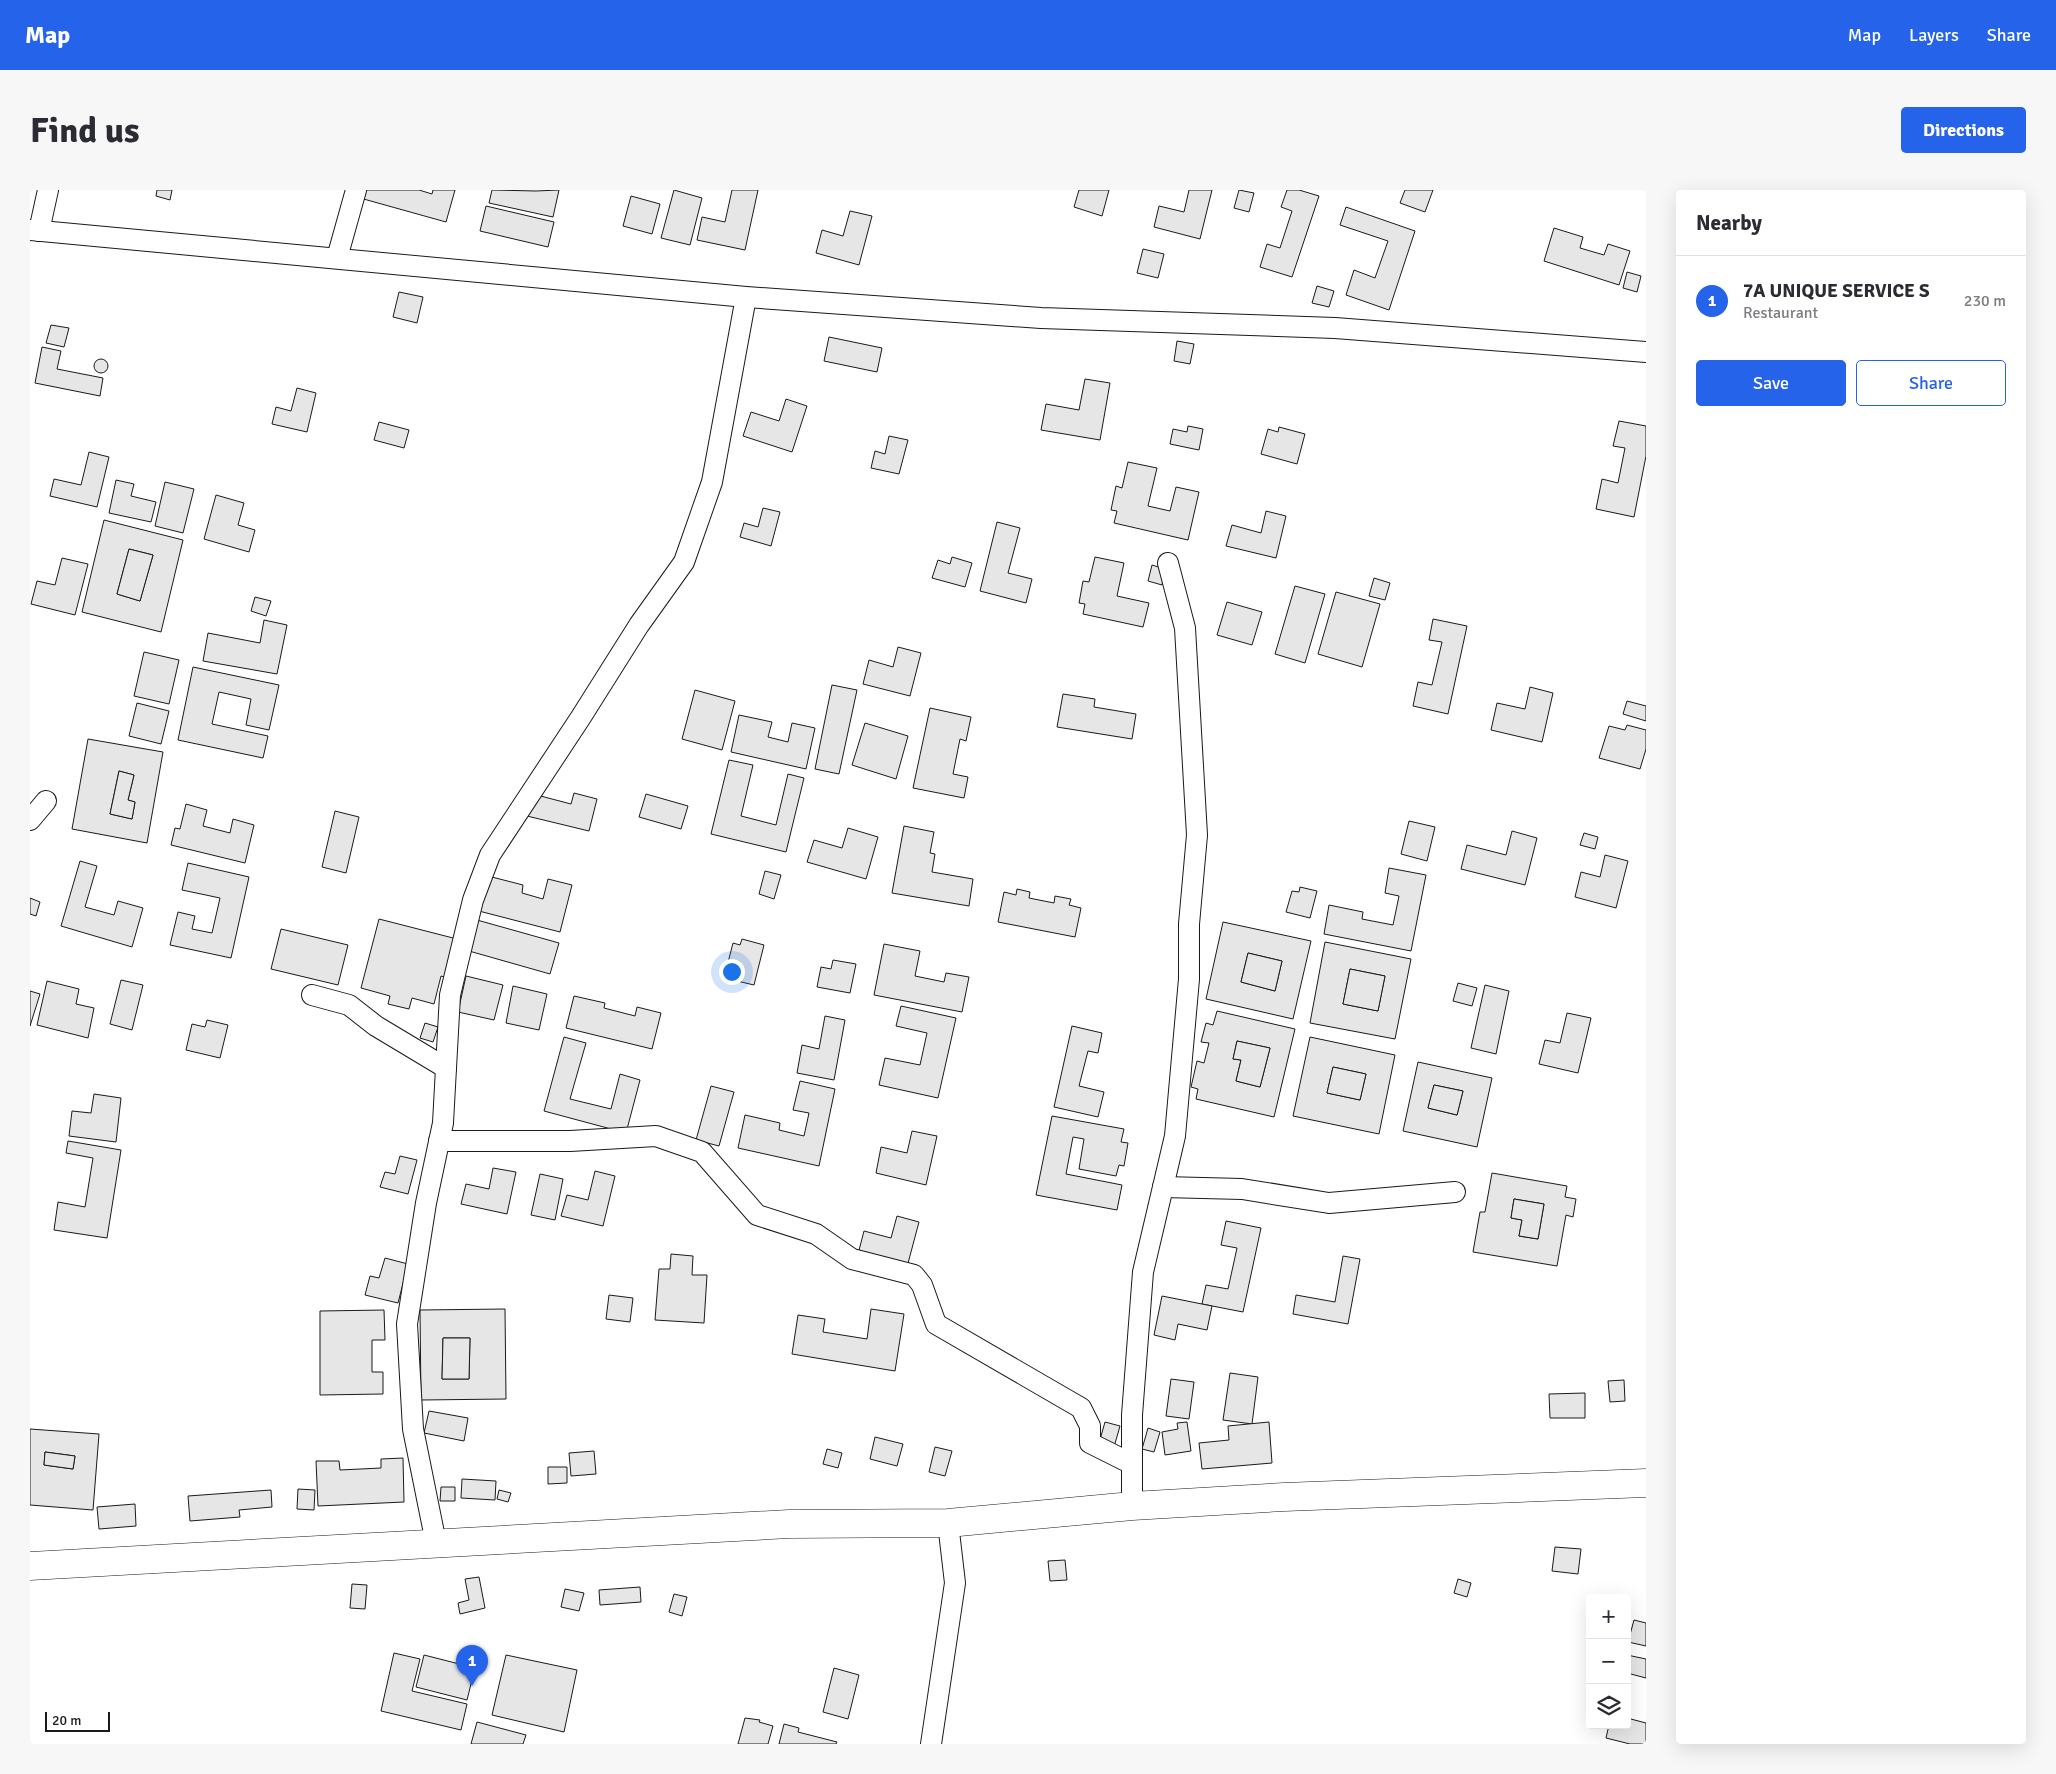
<!DOCTYPE html>
<meta charset="utf-8">
<style>
:root{--surface:#fff;--page:#f7f7f7;--text:#2b2b33;--muted:#7c7c81;--line:#e1e1e2;--accent:#2563eb}
body{margin:0;font-family:Signika,sans-serif;background:var(--page);color:var(--text)}
.controls{position:absolute;right:15px;bottom:15px;display:grid;overflow:hidden;border-radius:5px;box-shadow:0 5px 20px #0002}
.controls button{width:45px;height:45px;display:grid;place-items:center;padding:0;border:0;border-bottom:1px solid var(--line);background:var(--surface);color:var(--text);font:25px sans-serif}
.scale{position:absolute;left:15px;bottom:12px;width:65px;box-sizing:border-box;padding-left:5px;border:2px solid #1a1a1a;border-top:0;font-size:14px;line-height:18px;white-space:nowrap;color:#1a1a1a;-webkit-text-stroke:4px #fff;paint-order:stroke}
.you{position:absolute;left:701px;top:781px;width:18px;height:18px;margin:-12px;border:4px solid #fff;border-radius:50%;background:#1a73e8;box-shadow:0 0 0 8px #1a73e833}
.badge{display:grid;place-items:center;width:32px;height:32px;border-radius:50%;background:var(--accent);color:#fff;font-size:16px;font-weight:700}
.pin{position:absolute;translate:-50% -41px;filter:drop-shadow(0 1px 2px #0008)}
.pin::after{content:'';position:absolute;top:26px;width:18px;height:15px;background:inherit;clip-path:polygon(0 0,100% 0,50% 100%)}
.list{margin:0;padding:0;list-style:none}
h2{display:flex;justify-content:space-between;align-items:center;height:65px;margin:0;padding:0 20px;font-size:21px}
h2 small{font-size:16px;font-weight:400;color:var(--muted)}
.list li{display:grid;grid-template-columns:32px 1fr auto;gap:15px;align-items:center;box-sizing:border-box;height:90px;padding:0 20px;border-top:1px solid var(--line)}
.list b{display:block;font-size:19px;white-space:nowrap}
.list p{margin:0;font-size:16px;white-space:nowrap;color:var(--muted)}
.list em{font-size:16px;font-style:normal;color:var(--muted)}
.actions{display:flex;gap:10px;padding:15px 20px}
.actions a{flex:1;padding:11px 0;border:1px solid var(--accent);border-radius:5px;text-align:center;font-size:18px;color:var(--accent)}
.actions .main{background:var(--accent);color:#fff}
.icon{flex:none;width:28px;height:28px;fill:none;stroke:currentColor;stroke-width:2;stroke-linecap:round;stroke-linejoin:round}
.map{position:relative;flex:none;width:1616px;height:1554px;overflow:hidden;border-radius:5px}
header{display:flex;align-items:center;gap:30px;box-sizing:border-box;height:70px;padding:0 25px;background:var(--accent);color:#fff}
header strong{font-size:24px}
nav{display:flex;gap:28px;margin-inline-start:auto;font-size:18px}
.intro{display:flex;align-items:center;justify-content:space-between;box-sizing:border-box;height:120px;padding:0 30px}
h1{margin:0;font-size:35px}
.button{padding:12px 22px;border-radius:5px;background:var(--accent);color:#fff;font-size:18px;font-weight:700}
main{display:flex;gap:30px;padding:0 30px}
aside{flex:1;background:var(--surface);border-radius:5px;box-shadow:0 5px 20px #0002}
.map>svg:first-child{display:block}
.building{fill:#e6e6e6;stroke:#1a1a1a;fill-rule:evenodd}
.lines{fill:none;stroke-linecap:round;stroke-linejoin:round}
.minor-casing{stroke:#1a1a1a;stroke-width:22}
.trunk-casing{stroke:#1a1a1a;stroke-width:29}
.minor{stroke:#fff;stroke-width:20}
.trunk{stroke:#fff;stroke-width:28}
</style>
<header>
<strong>Map</strong>
<nav><a>Map</a><a>Layers</a><a>Share</a></nav>
</header>
<div class="intro"><h1>Find us</h1><a class="button">Directions</a></div>
<main>
<div class="map">
<svg width="1616" height="1554" viewBox="0 0 1616 1554">
<rect width="100%" height="100%" fill="#fff"/>
<!-- building -->
<g class="building">
<polygon points="127,0 142,0 140,10 126,6"/>
<polygon points="332,0 389,0 402,4 403,0 425,0 416,32 330,8"/>
<polygon points="462,0 506,1 529,0 523,27 459,13"/>
<polygon points="644,0 672,8 660,55 631,48"/>
<polygon points="702,0 728,0 715,60 667,50 672,27 695,32"/>
<polygon points="1049,0 1079,0 1072,26 1044,17"/>
<polygon points="1159,0 1182,0 1170,49 1124,37 1129,16 1154,22"/>
<polygon points="1209,0 1224,3 1219,22 1204,18"/>
<polygon points="1257,0 1269,0 1289,6 1262,87 1230,77 1237,54 1250,58 1262,21 1251,17"/>
<polygon points="1375,0 1403,0 1395,22 1370,13"/>
<polygon points="601,6 630,14 622,44 593,36"/>
<polygon points="456,16 524,32 518,57 450,41"/>
<polygon points="1316,17 1385,41 1359,120 1316,105 1324,80 1345,88 1358,51 1310,35"/>
<polygon points="820,21 842,26 829,75 786,63 792,40 813,46"/>
<polygon points="1524,38 1553,47 1550,58 1574,65 1578,54 1600,61 1589,95 1514,71"/>
<polygon points="1113,59 1134,64 1128,88 1107,83"/>
<polygon points="1597,82 1611,86 1607,102 1593,98"/>
<polygon points="1287,96 1304,101 1299,117 1282,113"/>
<polygon points="369,102 393,107 387,133 363,127"/>
<polygon points="21,135 39,138 34,157 16,153"/>
<polygon points="799,147 852,158 847,182 794,171"/>
<polygon points="1147,151 1164,154 1160,174 1144,171"/>
<polygon points="12,157 31,161 27,179 73,188 70,206 5,193"/>
<circle cx="71" cy="176" r="7"/>
<polygon points="1055,189 1080,193 1070,250 1011,240 1016,214 1049,220"/>
<polygon points="267,198 286,203 277,242 242,234 246,217 261,221"/>
<polygon points="756,209 777,216 762,262 713,246 721,222 749,231"/>
<polygon points="1589,231 1616,236 1616,266 1604,327 1566,319 1572,289 1588,293 1595,258 1583,256"/>
<polygon points="349,232 379,240 374,258 344,250"/>
<polygon points="1158,236 1173,239 1169,260 1140,254 1143,239 1157,242"/>
<polygon points="1249,237 1275,244 1267,274 1231,264 1238,239 1248,242"/>
<polygon points="859,246 878,250 869,284 841,278 845,261 855,264"/>
<polygon points="59,262 79,267 67,317 20,306 24,289 51,295"/>
<polygon points="1098,272 1127,278 1118,316 1140,321 1146,297 1169,302 1158,350 1084,333 1087,321 1081,320 1086,296 1092,298"/>
<polygon points="86,290 104,294 101,306 126,312 121,332 79,323"/>
<polygon points="135,292 164,299 153,343 125,336"/>
<polygon points="186,305 214,313 208,335 225,340 219,362 174,349"/>
<polygon points="733,318 750,322 741,356 710,347 714,333 728,337"/>
<polygon points="1236,321 1256,326 1246,368 1196,356 1202,335 1231,343"/>
<path d="M74,330L153,350L131,442L52,422ZM99,359L123,365L110,411L87,404Z"/>
<polygon points="967,332 990,338 978,383 1002,389 996,413 950,401"/>
<polygon points="99,359 123,365 110,411 87,404"/>
<polygon points="922,367 942,373 935,397 902,388 908,370 920,374"/>
<polygon points="1065,367 1094,373 1087,406 1119,413 1113,437 1053,424 1055,414 1049,413 1053,391 1059,392"/>
<polygon points="32,368 58,374 45,425 1,414 7,391 25,395"/>
<polygon points="1122,375 1135,379 1132,395 1118,391"/>
<polygon points="1344,388 1360,393 1355,410 1339,406"/>
<polygon points="1265,396 1295,404 1275,473 1245,464"/>
<polygon points="1306,402 1350,414 1332,477 1288,464"/>
<polygon points="225,407 241,411 236,426 221,421"/>
<polygon points="1197,412 1232,422 1222,455 1187,445"/>
<polygon points="1403,429 1437,436 1418,524 1383,516 1388,492 1402,495 1412,452 1399,450"/>
<polygon points="234,430 257,435 247,484 173,471 178,443 230,453"/>
<polygon points="868,457 891,463 880,506 833,494 839,470 863,477"/>
<polygon points="114,462 149,470 139,514 104,506"/>
<polygon points="163,477 249,495 239,540 216,535 221,509 189,502 182,534 238,546 233,568 148,550"/>
<polygon points="802,495 827,500 809,584 785,579"/>
<polygon points="1500,497 1523,503 1512,552 1461,540 1467,513 1495,519"/>
<polygon points="665,500 705,511 692,560 652,549"/>
<polygon points="1033,504 1065,509 1064,517 1106,524 1102,549 1027,537"/>
<polygon points="1597,511 1616,516 1616,531 1593,524"/>
<polygon points="107,513 139,521 131,554 99,546"/>
<polygon points="900,518 941,527 936,551 930,549 923,584 938,587 934,608 883,598"/>
<polygon points="709,525 742,532 738,547 758,552 762,533 785,538 776,579 701,562"/>
<polygon points="835,533 878,546 866,589 822,575"/>
<polygon points="1597,535 1616,540 1616,559 1610,579 1569,568 1579,536 1595,540"/>
<path d="M58,549L133,562L117,653L42,639ZM89,581L104,585L98,610L105,612L102,629L80,624Z"/>
<polygon points="699,570 723,575 711,626 746,635 758,584 774,588 756,662 681,644"/>
<polygon points="89,581 104,585 98,610 105,612 102,629 80,624"/>
<polygon points="544,603 567,609 559,641 497,626 503,604 541,614"/>
<polygon points="616,604 658,616 651,639 609,627"/>
<polygon points="156,614 177,620 173,636 200,643 203,629 224,635 215,673 141,655 145,638 150,639"/>
<polygon points="305,621 329,627 316,683 292,677"/>
<polygon points="1379,631 1405,637 1397,671 1371,664"/>
<polygon points="874,636 904,642 900,663 905,664 902,682 943,689 939,716 862,703"/>
<polygon points="818,638 848,647 836,689 777,672 784,650 812,658"/>
<polygon points="1482,641 1507,648 1495,695 1431,679 1437,655 1476,665"/>
<polygon points="1554,643 1568,647 1565,659 1550,655"/>
<polygon points="1575,665 1598,671 1586,718 1545,707 1551,682 1570,687"/>
<polygon points="50,671 67,676 55,717 84,725 88,711 113,718 102,757 31,736"/>
<polygon points="158,673 219,687 201,768 140,755 148,722 165,726 162,739 182,743 190,708 152,700"/>
<polygon points="1359,678 1396,685 1381,761 1294,744 1299,715 1333,722 1332,729 1363,735 1369,706 1355,703"/>
<polygon points="735,681 751,685 744,709 729,704"/>
<polygon points="454,685 493,695 492,703 513,709 518,689 542,695 530,742 445,720"/>
<polygon points="1270,697 1287,701 1280,728 1256,722 1262,701 1269,702"/>
<polygon points="987,699 1000,702 999,708 1024,713 1025,706 1041,709 1039,715 1051,718 1045,747 968,732 974,702 986,705"/>
<polygon points="0,708 10,712 6,726 0,724"/>
<polygon points="349,729 427,749 417,788 411,786 404,814 382,808 379,819 358,814 360,806 331,798"/>
<polygon points="447,730 529,753 520,784 439,761"/>
<path d="M1193,732L1281,751L1263,829L1176,809ZM1218,763L1252,771L1245,801L1211,792Z"/>
<polygon points="251,739 318,755 308,795 241,779"/>
<polygon points="712,749 734,755 724,795 694,788 703,753 710,755"/>
<path d="M1295,752L1381,769L1365,849L1280,833ZM1320,779L1355,786L1348,821L1313,814Z"/>
<polygon points="854,754 890,761 885,786 914,792 916,783 939,787 932,822 844,805"/>
<polygon points="1218,763 1252,771 1245,801 1211,792"/>
<polygon points="803,770 826,774 820,803 787,797 791,777 801,779"/>
<polygon points="1320,779 1355,786 1348,821 1313,814"/>
<polygon points="436,786 473,795 464,830 428,822"/>
<polygon points="91,790 113,795 102,840 80,834"/>
<polygon points="17,791 49,799 46,814 64,818 58,848 7,835"/>
<polygon points="1428,793 1447,798 1442,816 1423,811"/>
<polygon points="1455,795 1479,801 1466,864 1441,858"/>
<polygon points="483,796 517,804 509,840 476,833"/>
<polygon points="0,801 10,804 0,836"/>
<polygon points="544,806 575,813 574,818 605,826 607,817 631,823 622,859 536,838"/>
<polygon points="871,816 926,828 908,908 849,895 855,868 890,875 897,843 866,836"/>
<path d="M1187,821L1265,839L1244,927L1166,909L1168,899L1161,897L1167,871L1174,873L1179,853L1171,852L1176,833L1183,835ZM1207,851L1240,858L1230,897L1206,891L1211,870L1203,869Z"/>
<polygon points="1537,823 1561,828 1548,883 1509,874 1515,850 1530,853"/>
<polygon points="795,826 815,830 804,890 767,883 772,855 789,859"/>
<polygon points="177,830 198,835 190,868 156,860 162,834 175,837"/>
<polygon points="395,833 408,837 403,852 390,848"/>
<polygon points="1042,836 1072,843 1068,863 1058,861 1049,896 1074,902 1068,927 1024,917"/>
<polygon points="534,847 556,853 540,909 581,919 590,884 610,890 596,943 514,921"/>
<path d="M1280,847L1365,865L1349,944L1263,926ZM1303,877L1336,884L1330,910L1297,903Z"/>
<polygon points="1207,851 1240,858 1230,897 1206,891 1211,870 1203,869"/>
<path d="M1388,872L1462,888L1447,957L1373,941ZM1404,895L1433,901L1427,925L1398,918Z"/>
<polygon points="1303,877 1336,884 1330,910 1297,903"/>
<polygon points="770,891 805,899 789,976 708,958 715,925 750,933 749,940 774,946 779,923 763,920"/>
<polygon points="1404,895 1433,901 1427,925 1398,918"/>
<polygon points="681,896 704,902 689,956 666,950"/>
<polygon points="64,904 91,908 86,952 39,946 42,921 61,923"/>
<polygon points="1022,926 1094,939 1091,952 1098,953 1094,976 1089,975 1086,986 1049,979 1054,949 1043,947 1036,984 1092,995 1087,1020 1006,1005"/>
<polygon points="882,941 907,946 896,995 846,983 851,957 877,963"/>
<polygon points="38,951 91,960 77,1048 24,1040 28,1012 55,1017 63,968 36,963"/>
<polygon points="370,966 387,970 378,1004 350,997 355,982 365,984"/>
<polygon points="463,978 486,982 477,1024 431,1014 436,994 459,999"/>
<polygon points="565,981 585,986 573,1036 531,1026 537,1005 558,1010"/>
<path d="M1462,983L1537,996L1535,1007L1546,1009L1543,1027L1536,1025L1527,1076L1443,1062L1450,1022H1455ZM1484,1009L1514,1014L1508,1049L1489,1046L1492,1030L1481,1028Z"/>
<polygon points="510,984 533,989 525,1030 501,1025"/>
<polygon points="1484,1009 1514,1014 1508,1049 1489,1046 1492,1030 1481,1028"/>
<polygon points="867,1026 889,1032 877,1077 828,1064 834,1041 861,1048"/>
<polygon points="1196,1031 1231,1038 1213,1122 1172,1114 1176,1095 1198,1099 1207,1058 1191,1055"/>
<polygon points="641,1064 663,1066 662,1085 677,1085 674,1133 625,1130 629,1079 640,1079"/>
<polygon points="1313,1066 1330,1069 1318,1134 1263,1124 1266,1105 1305,1112"/>
<polygon points="355,1068 378,1074 368,1113 335,1105 340,1086 349,1088"/>
<polygon points="579,1105 603,1108 600,1132 576,1129"/>
<polygon points="1132,1106 1182,1116 1177,1140 1148,1134 1145,1150 1124,1145"/>
<path d="M475,1119L476,1209L391,1210L390,1120ZM413,1148H440L439,1189H412Z"/>
<polygon points="841,1119 874,1124 865,1181 762,1164 768,1125 795,1129 793,1142 837,1149"/>
<polygon points="354,1120 355,1150 342,1150 342,1182 353,1182 353,1204 290,1205 290,1121"/>
<polygon points="413,1148 440,1148 439,1189 412,1189"/>
<polygon points="1200,1183 1228,1187 1222,1234 1193,1230"/>
<polygon points="1141,1189 1164,1192 1159,1229 1136,1226"/>
<polygon points="1594,1190 1595,1211 1580,1212 1578,1191"/>
<polygon points="1555,1203 1555,1228 1520,1228 1519,1204"/>
<polygon points="399,1221 438,1228 434,1251 394,1243"/>
<polygon points="1075,1232 1090,1236 1084,1257 1069,1253"/>
<polygon points="1157,1232 1161,1261 1135,1265 1132,1242 1148,1239 1147,1233"/>
<polygon points="1239,1232 1242,1273 1172,1279 1169,1253 1199,1250 1198,1236"/>
<polygon points="1118,1238 1130,1242 1124,1262 1112,1259"/>
<path d="M0,1239L69,1244L63,1320L0,1315ZM15,1262L45,1266L43,1279L14,1275Z"/>
<polygon points="845,1247 873,1254 867,1276 840,1269"/>
<polygon points="905,1257 922,1261 915,1286 899,1282"/>
<polygon points="797,1259 812,1263 808,1278 793,1274"/>
<polygon points="564,1261 566,1284 541,1286 539,1263"/>
<polygon points="15,1262 45,1266 43,1279 14,1275"/>
<polygon points="373,1268 374,1312 288,1316 286,1271 309,1271 310,1280 351,1278 351,1269"/>
<polygon points="518,1277 537,1277 537,1293 518,1294"/>
<polygon points="432,1289 466,1291 465,1310 431,1308"/>
<polygon points="411,1297 425,1297 425,1311 410,1311"/>
<polygon points="268,1299 285,1300 284,1320 267,1319"/>
<polygon points="241,1300 242,1317 209,1320 210,1327 160,1331 158,1306"/>
<polygon points="469,1300 481,1303 478,1312 467,1309"/>
<polygon points="105,1314 106,1336 69,1339 67,1317"/>
<polygon points="1525,1357 1551,1359 1548,1384 1522,1381"/>
<polygon points="1035,1370 1037,1390 1020,1391 1018,1371"/>
<polygon points="449,1387 455,1418 430,1424 428,1413 439,1410 435,1389"/>
<polygon points="1428,1389 1441,1393 1437,1407 1424,1403"/>
<polygon points="322,1394 337,1395 335,1419 320,1418"/>
<polygon points="610,1397 611,1412 570,1415 569,1400"/>
<polygon points="535,1399 554,1403 549,1421 531,1417"/>
<polygon points="644,1404 657,1407 652,1426 639,1422"/>
<polygon points="1604,1430 1616,1433 1616,1456 1598,1452"/>
<polygon points="364,1463 390,1469 382,1501 437,1514 431,1540 351,1521"/>
<polygon points="394,1465 445,1478 437,1510 386,1497"/>
<polygon points="476,1465 547,1480 534,1542 462,1525"/>
<polygon points="1597,1465 1616,1469 1616,1488 1597,1483"/>
<polygon points="804,1478 829,1485 818,1529 793,1522"/>
<polygon points="715,1528 730,1530 729,1532 743,1536 738,1554 708,1554"/>
<polygon points="1597,1528 1616,1533 1616,1554 1600,1554 1576,1548 1579,1535 1597,1535"/>
<polygon points="447,1532 496,1545 493,1554 441,1554"/>
<polygon points="754,1534 769,1538 768,1542 807,1552 806,1554 749,1554"/>
</g>
<g class="lines">
<defs>
<g id="minor">
<polyline points="0,40 716,107 1011,128 1305,138 1616,162"/>
<polyline points="9,41 18,0"/>
<polyline points="307,68 326,0"/>
<polyline points="0,630 16,611"/>
<polyline points="282,805 319,815 346,836 416,878"/>
<polyline points="409,951 540,951 626,946 672,962 727,1025 786,1044 822,1069 884,1085 892,1095 906,1134 1051,1218 1060,1236 1060,1253 1102,1274"/>
<polyline points="1133,997 1212,999 1299,1013 1425,1002"/>
<polyline points="1102,1316 1102,1225 1113,1082 1145,946 1159,789 1159,734 1167,645 1155,438 1138,373"/>
<polyline points="406,1353 383,1239 377,1134 396,1013 413,933 420,805 443,710 460,665 551,527 609,435 654,372 682,292 716,107"/>
<polyline points="901,1554 925,1393 918,1333"/>
</g>
<polyline id="trunk" points="0,1376 759,1334 918,1333 1102,1316 1254,1307 1616,1293"/>
</defs>
<!-- minor casing -->
<use href="#minor" class="minor-casing"/>
<!-- trunk casing -->
<use href="#trunk" class="trunk-casing"/>
<!-- minor -->
<use href="#minor" class="minor"/>
<!-- trunk -->
<use href="#trunk" class="trunk"/>
</g>
</svg>
<div class="controls">
<button>+</button>
<button>−</button>
<button><svg class="icon" aria-label="layers" viewBox="0 0 24 24"><path d="M12 4l9 5-9 5-9-5zM3 14l9 5 9-5"/></svg></button>
</div>
<div class="scale">20 m</div>
<div class="you"></div>
<div class="pin badge" style="left:442px;top:1496px">1</div>
</div>
<aside>
<h2>Nearby<small></small></h2>
<ul class="list">
<li><span class="badge">1</span><div><b>7A UNIQUE SERVICE S</b><p>Restaurant</p></div><em>230 m</em></li>
</ul>
<div class="actions"><a class="main">Save</a><a>Share</a></div>
</aside>
</main>
